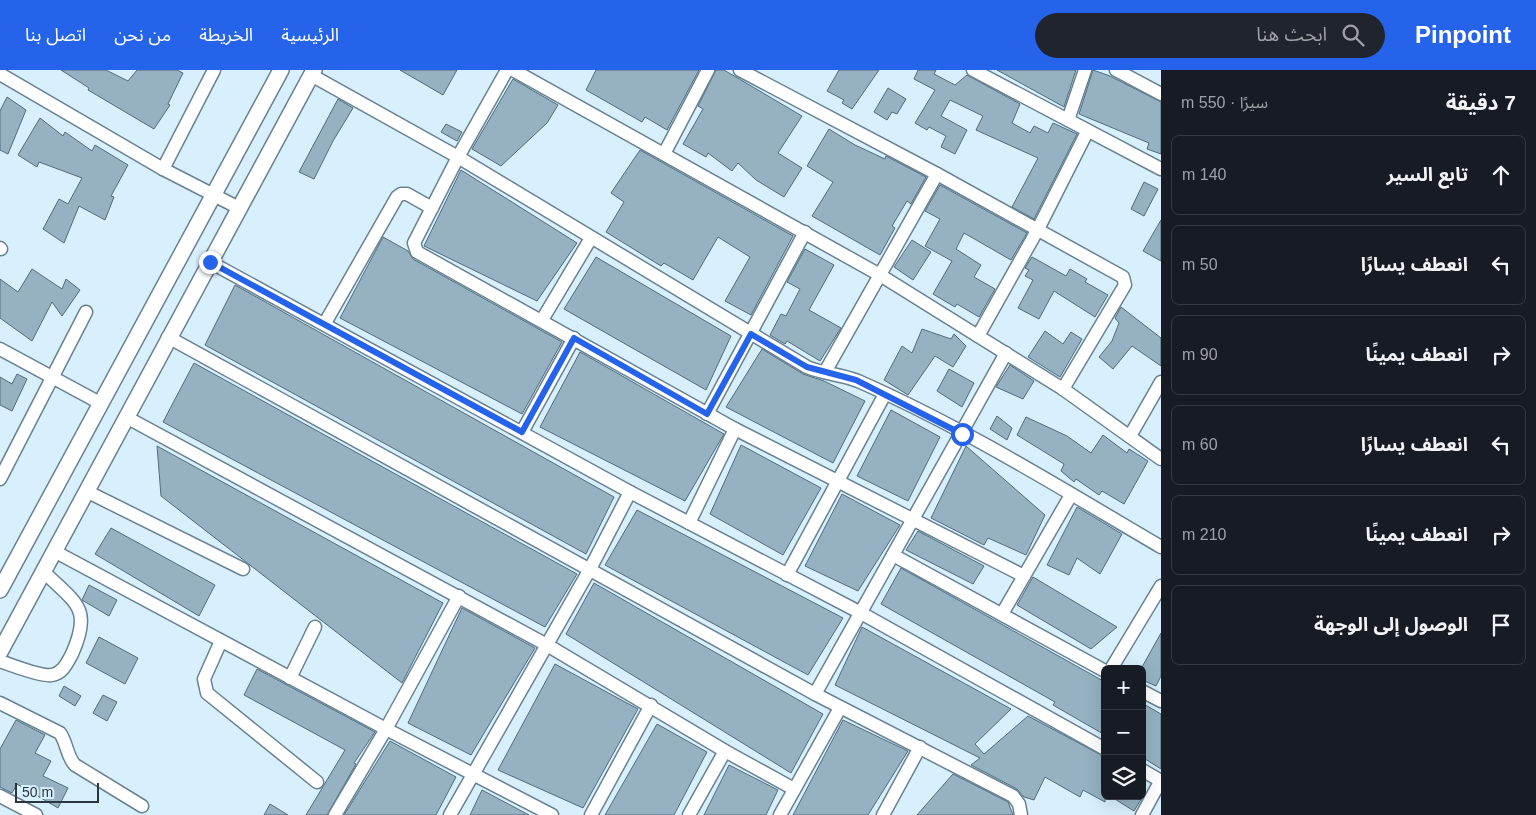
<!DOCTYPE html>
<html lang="ar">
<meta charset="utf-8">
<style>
:root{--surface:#171b24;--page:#20242c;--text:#f1f3f6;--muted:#9ea1a6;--line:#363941;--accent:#2563eb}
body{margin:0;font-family:Helvetica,"Noto Sans Arabic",sans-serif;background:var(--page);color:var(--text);direction:rtl}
.controls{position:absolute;right:15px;bottom:15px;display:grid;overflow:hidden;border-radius:8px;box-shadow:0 5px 20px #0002}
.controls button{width:45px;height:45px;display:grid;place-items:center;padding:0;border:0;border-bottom:1px solid var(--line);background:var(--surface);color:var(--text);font:25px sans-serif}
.scale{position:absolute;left:15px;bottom:12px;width:84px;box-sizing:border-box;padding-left:5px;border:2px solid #2a363d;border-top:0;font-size:14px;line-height:18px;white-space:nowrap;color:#2a363d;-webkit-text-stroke:4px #d8effe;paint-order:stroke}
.stop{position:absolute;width:15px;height:15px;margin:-11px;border:4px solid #2563eb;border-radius:50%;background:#fff}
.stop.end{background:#2563eb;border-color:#fff;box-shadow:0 1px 5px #0008}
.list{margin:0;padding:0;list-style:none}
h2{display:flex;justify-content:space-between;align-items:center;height:65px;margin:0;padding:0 20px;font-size:21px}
h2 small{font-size:16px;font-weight:400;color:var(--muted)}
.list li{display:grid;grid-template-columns:32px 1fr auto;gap:15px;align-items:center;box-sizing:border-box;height:80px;margin:0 10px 10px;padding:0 10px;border:1px solid var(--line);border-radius:8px}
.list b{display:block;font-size:19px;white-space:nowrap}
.list em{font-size:16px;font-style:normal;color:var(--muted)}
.icon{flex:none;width:28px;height:28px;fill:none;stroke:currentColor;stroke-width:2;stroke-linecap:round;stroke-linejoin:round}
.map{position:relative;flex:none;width:1161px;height:745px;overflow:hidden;direction:ltr}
header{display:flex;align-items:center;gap:30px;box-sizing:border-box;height:70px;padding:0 25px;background:var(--accent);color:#fff}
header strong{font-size:24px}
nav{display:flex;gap:28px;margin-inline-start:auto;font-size:18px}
.search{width:350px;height:45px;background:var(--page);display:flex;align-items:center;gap:12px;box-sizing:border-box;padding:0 18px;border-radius:28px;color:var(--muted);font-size:19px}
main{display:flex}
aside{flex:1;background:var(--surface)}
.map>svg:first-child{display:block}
.building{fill:#95b1c2;stroke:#526c7c}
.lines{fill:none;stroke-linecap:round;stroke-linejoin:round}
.minor-casing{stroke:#688292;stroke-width:15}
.major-casing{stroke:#688292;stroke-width:18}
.minor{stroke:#fff;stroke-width:12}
.major{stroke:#fff;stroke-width:15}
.route{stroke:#2563eb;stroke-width:6}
</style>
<header>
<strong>Pinpoint</strong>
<div class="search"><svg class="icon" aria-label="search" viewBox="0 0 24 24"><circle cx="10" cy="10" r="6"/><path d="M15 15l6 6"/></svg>ابحث هنا</div>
<nav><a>الرئيسية</a><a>الخريطة</a><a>من نحن</a><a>اتصل بنا</a></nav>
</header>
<main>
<aside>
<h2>7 دقيقة<small>سيرًا · 550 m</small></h2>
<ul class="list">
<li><svg class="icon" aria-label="ahead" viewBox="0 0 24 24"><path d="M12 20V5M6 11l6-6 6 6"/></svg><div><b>تابع السير</b></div><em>140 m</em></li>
<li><svg class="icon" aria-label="left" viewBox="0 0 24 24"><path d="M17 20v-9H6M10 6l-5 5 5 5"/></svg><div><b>انعطف يسارًا</b></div><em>50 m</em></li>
<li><svg class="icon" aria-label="right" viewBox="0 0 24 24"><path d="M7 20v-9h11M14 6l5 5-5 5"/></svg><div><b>انعطف يمينًا</b></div><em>90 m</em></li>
<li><svg class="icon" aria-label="left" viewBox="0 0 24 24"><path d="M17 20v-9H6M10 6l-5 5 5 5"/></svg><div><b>انعطف يسارًا</b></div><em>60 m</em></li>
<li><svg class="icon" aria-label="right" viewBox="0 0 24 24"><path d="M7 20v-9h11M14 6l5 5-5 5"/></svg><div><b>انعطف يمينًا</b></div><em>210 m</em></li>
<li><svg class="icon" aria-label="arrive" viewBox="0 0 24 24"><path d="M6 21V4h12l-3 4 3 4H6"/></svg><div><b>الوصول إلى الوجهة</b></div></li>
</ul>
</aside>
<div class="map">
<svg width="1161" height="745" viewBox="0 0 1161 745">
<rect width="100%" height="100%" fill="#d8effe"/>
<!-- building -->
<g class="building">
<polygon points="61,0 106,0 128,11 137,0 177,0 183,3 168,34 170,35 154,59 88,20 89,18"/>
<polygon points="400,0 457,0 443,25"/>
<polygon points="596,0 699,0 667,60 645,47 642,52 586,20"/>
<polygon points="716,0 724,0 802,46 778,83 802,98 784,127 756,110 738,93 732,101 708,83 706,87 683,74 703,39 698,36"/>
<polygon points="839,0 879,0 852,39 842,33 844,30 827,21"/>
<polygon points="918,0 936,0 934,4 955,15 967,5 1020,34 1012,53 1030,63 1034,56 1048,63 1053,53 1077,64 1034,149 1012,137 1038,88 976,60 983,46 950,30 941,46 967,60 955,84 941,77 946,66 929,57 927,60 915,53 935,20 914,9"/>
<polygon points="997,0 1076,0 1064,37"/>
<polygon points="1093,0 1110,6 1161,32 1161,84 1147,79 1149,73 1079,44"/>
<polygon points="513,9 558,35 547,53 501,96 472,79"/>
<polygon points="888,18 906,29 897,44 892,42 887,50 874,42"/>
<polygon points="7,27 26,40 8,84 0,80 0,41"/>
<polygon points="338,29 353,38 333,71 314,109 299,102"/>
<polygon points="40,48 63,66 65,62 92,81 95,75 128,95 111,126 114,127 105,150 79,136 64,173 43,159 59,129 68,134 82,108 39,92 37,97 18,85"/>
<polygon points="446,54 462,62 457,71 441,62"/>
<polygon points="829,59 855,75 885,89 886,86 926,107 911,134 907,131 892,156 895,158 880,185 812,146 833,112 807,96"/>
<polygon points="640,80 793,166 751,245 725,231 750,187 718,167 693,210 664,193 661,196 606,162 624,132 611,123"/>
<polygon points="461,100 577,173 537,231 424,176"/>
<polygon points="1144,112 1158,119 1144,146 1131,139"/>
<polygon points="940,115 1027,163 1011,190 964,163 956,179 981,195 974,207 995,219 979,247 957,234 955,237 933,224 952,191 925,176 940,149 925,141"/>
<polygon points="1161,150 1161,191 1143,181"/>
<polygon points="383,167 408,181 413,189 562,272 522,344 340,248"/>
<polygon points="912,170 931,182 913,210 894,197"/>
<polygon points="805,179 834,195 809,240 841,258 820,291 787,271 785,274 770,265 781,244 786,246 800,219 787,212"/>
<polygon points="596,187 731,266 706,320 564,239"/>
<polygon points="1032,187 1066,206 1070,199 1087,209 1085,212 1108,225 1095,247 1054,221 1039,249 1018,238 1033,210 1025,206 1029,200 1025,198"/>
<polygon points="32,199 62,219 66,209 80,220 62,246 52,232 32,271 0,248 0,209 18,222"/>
<polygon points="235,215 614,427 586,484 205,275"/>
<polygon points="1121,237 1161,268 1161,296 1132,276 1113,299 1099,287 1112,271 1119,253 1115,248"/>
<polygon points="922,259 951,269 954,264 966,276 953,297 935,286 908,325 884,310 902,276 912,283"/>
<polygon points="1045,261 1063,274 1071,262 1082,269 1060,307 1028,287"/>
<polygon points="762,279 803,304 824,311 865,331 833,393 726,337"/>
<polygon points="580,282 724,364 685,431 540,357"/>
<polygon points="194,293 577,504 545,557 163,352"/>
<polygon points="1010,295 1034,311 1023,329 996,317"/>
<polygon points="949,299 974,313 962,337 937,321"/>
<polygon points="17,304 27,309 12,341 0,335 0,307 12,314"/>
<polygon points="891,340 940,367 908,431 857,406"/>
<polygon points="997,346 1012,358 1007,370 990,359"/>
<polygon points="1026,347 1067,366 1091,383 1103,365 1127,383 1129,379 1148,391 1124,434 1102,421 1099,425 1076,409 1074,412 1061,401 1064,394 1017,365"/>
<polygon points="741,375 821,418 783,485 710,444"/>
<polygon points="157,376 443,533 402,613 161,426"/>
<polygon points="966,376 1045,445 1026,485 988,468 984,475 931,448"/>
<polygon points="842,424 900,455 858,521 805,496"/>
<polygon points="1077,437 1122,464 1100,504 1077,488 1069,505 1047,495"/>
<polygon points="637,440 843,548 808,605 605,495"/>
<polygon points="111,458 215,515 199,546 95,484"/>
<polygon points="918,461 984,496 973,514 906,480"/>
<polygon points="901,498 1105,612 1105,665 1053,635 1055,632 881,534"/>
<polygon points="1033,507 1117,557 1091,579 1017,535"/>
<polygon points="594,513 823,644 791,703 566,564"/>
<polygon points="89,515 117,530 109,546 82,530"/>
<polygon points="462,538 535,578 471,685 408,653"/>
<polygon points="862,557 1011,639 975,674 984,684 1028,646 1105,687 1105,732 1083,720 1080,727 1045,707 1034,730 1024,727 1017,719 971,695 980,688 835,615"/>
<polygon points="1161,563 1161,606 1156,616 1142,610 1142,597"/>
<polygon points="99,567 138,588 125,614 86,593"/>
<polygon points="555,594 638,639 583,738 498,700"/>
<polygon points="257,599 375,662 354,693 356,694 327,745 306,745 345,680 244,625"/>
<polygon points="64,616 81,626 75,636 59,626"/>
<polygon points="103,625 117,632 107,651 93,643"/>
<polygon points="1142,633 1161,644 1161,699 1142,687"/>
<polygon points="16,650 45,665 35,683 51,691 43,706 68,718 58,738 17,714 12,723 0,717 0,679"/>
<polygon points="843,650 908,681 868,745 793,745"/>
<polygon points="657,654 707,682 674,745 605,745"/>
<polygon points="390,671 456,707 436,745 344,745"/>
<polygon points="729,695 778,720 766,745 704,745"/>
<polygon points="953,704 1008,732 1013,745 917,745"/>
<polygon points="482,720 529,745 470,745"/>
<polygon points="1110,726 1143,726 1134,741"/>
<polygon points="270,734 288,745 264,745"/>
</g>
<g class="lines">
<defs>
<g id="minor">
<polyline points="507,0 458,87 414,173 417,182 735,359 1024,506"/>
<polyline points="513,0 880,205 1063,319 1161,389"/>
<polyline points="740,0 937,104 1123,207 1125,215 1063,319"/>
<polyline points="973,0 1161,99"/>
<polyline points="1116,0 1161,24"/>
<polyline points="0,4 163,99 239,138"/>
<path d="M311,5L458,87L807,297C823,304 841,304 858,311C963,357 1062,419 1161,477"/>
<polyline points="1068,50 1085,0"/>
<polyline points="664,84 708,0"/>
<polyline points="163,99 214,0"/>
<polyline points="0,178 1,179"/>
<polyline points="210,192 630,422 861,543 1105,679"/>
<polyline points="542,250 591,168"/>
<polyline points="325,253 397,127 401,124 407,124 432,138"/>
<polyline points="978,266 1038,159 1087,62"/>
<polyline points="168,267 815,624 1013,726 1019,734 1021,745"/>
<polyline points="0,279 100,333"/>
<polyline points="825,302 937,104"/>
<polyline points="707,344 805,162"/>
<polyline points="126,347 547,575 725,681 794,719"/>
<polyline points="522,362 574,268"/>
<polyline points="1130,366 1161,312"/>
<polyline points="0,409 86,242"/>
<polyline points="86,421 243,499"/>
<polyline points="689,453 735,359"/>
<polyline points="54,481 386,659 552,745"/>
<polyline points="893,485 1105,601"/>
<polyline points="787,505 885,324"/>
<polyline points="1002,544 1071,425"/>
<polyline points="221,571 204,609 207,623 317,712"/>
<path d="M0,591C11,595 42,607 52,605C63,603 67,593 72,584C93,537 75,533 43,501"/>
<polyline points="1111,599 1161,516"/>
<polyline points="290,608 315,557"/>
<polyline points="1142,621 1161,631"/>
<polyline points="815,624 1006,283"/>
<path d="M0,633L60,663C67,673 67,687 75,695L142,736"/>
<polyline points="1142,700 1161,711"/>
<polyline points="0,726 36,745"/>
<polyline points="335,745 386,659 459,526"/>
<polyline points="450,745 590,499 630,422"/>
<polyline points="591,745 651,635"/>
<polyline points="689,745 725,681"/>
<polyline points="780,745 840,638"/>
<polyline points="883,745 920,677"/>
<polyline points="1142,745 1161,710"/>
</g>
<g id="major">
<polyline points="0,520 281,0"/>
<polyline points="0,582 314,0"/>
</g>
</defs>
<!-- minor casing -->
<use href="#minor" class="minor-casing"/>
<!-- major casing -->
<use href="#major" class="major-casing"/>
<!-- minor -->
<use href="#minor" class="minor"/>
<!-- major -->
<use href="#major" class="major"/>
</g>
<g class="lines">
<!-- route -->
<polyline class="route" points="210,192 522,362 574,268 707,344 751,264 807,297 856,310 962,364"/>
</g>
</svg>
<div class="controls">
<button>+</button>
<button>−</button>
<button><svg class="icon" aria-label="layers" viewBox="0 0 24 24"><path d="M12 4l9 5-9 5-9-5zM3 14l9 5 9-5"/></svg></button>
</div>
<div class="scale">50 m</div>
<div class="stop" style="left:962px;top:364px"></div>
<div class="stop end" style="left:210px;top:192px"></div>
</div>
</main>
